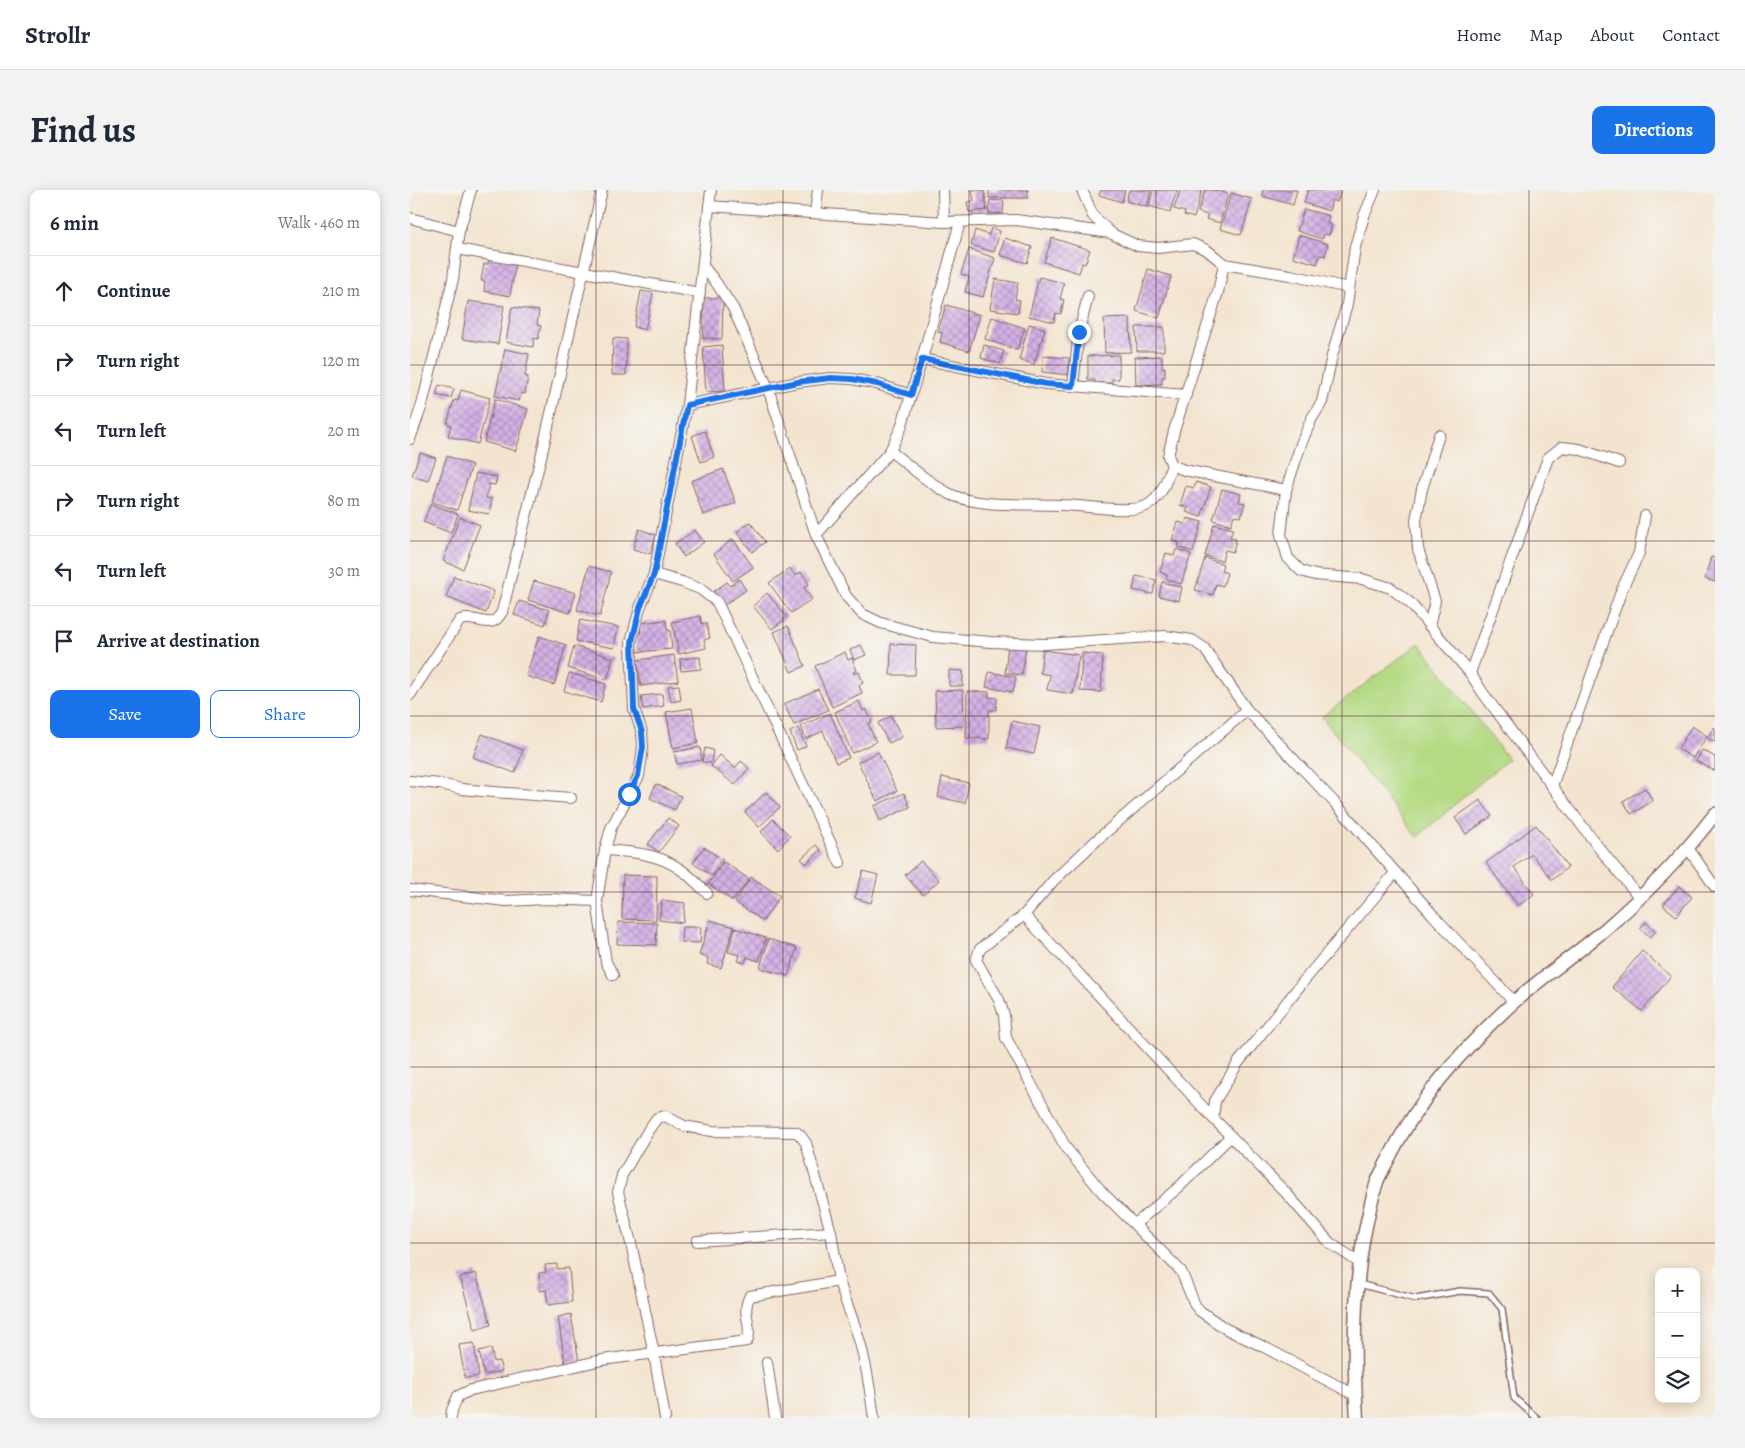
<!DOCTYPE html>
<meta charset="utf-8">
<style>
:root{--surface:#fff;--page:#f2f2f3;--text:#1f2937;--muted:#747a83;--line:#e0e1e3;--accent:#1a73e8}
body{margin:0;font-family:Alegreya,serif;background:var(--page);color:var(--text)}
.controls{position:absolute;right:15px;bottom:15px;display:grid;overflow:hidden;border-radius:10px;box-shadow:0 2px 12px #0003}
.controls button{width:45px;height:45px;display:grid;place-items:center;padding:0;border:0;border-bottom:1px solid var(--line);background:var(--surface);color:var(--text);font:25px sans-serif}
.stop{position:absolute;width:15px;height:15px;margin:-11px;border:4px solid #1a73e8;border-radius:50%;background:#fff}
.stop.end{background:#1a73e8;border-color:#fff;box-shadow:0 1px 5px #0008}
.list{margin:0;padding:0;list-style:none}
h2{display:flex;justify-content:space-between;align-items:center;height:65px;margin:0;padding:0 20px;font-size:21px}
h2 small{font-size:16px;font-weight:400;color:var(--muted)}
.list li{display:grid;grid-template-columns:32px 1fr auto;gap:15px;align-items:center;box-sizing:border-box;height:70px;padding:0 20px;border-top:1px solid var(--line)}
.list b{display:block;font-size:19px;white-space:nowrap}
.list em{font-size:16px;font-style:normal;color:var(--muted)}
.actions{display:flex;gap:10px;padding:15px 20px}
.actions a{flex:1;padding:11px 0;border:1px solid var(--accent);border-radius:10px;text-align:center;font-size:18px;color:var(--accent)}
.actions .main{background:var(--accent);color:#fff}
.icon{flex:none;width:28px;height:28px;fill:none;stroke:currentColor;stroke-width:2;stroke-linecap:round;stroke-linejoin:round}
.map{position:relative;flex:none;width:1305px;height:1228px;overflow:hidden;border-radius:10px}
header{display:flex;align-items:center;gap:30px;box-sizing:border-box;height:70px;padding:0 25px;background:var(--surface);border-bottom:1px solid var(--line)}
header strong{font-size:24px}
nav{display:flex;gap:28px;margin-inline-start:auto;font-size:18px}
.intro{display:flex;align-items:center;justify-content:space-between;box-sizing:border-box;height:120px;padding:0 30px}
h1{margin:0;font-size:35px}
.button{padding:12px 22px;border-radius:10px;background:var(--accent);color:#fff;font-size:18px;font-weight:700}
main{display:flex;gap:30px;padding:0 30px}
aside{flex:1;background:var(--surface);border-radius:10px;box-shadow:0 2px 12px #0003}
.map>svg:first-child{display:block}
.pitch{fill:#b4da83;stroke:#7f7c57}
.building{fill:url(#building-cross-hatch)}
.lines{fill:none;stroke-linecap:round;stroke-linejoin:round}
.service-casing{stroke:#856464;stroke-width:8}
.minor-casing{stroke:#856464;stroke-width:12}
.tertiary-casing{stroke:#856464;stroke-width:15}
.service{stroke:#fff;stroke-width:5}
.minor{stroke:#fff;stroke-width:10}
.tertiary{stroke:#fff;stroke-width:12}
.route{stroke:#1a73e8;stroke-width:6}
.grid{fill:none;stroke:#4a1f2b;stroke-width:1;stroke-opacity:0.55}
</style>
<header>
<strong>Strollr</strong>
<nav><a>Home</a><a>Map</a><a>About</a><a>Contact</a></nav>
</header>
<div class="intro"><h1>Find us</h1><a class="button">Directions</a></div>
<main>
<aside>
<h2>6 min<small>Walk · 460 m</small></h2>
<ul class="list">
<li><svg class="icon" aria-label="ahead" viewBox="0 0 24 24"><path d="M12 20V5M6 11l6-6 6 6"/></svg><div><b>Continue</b></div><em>210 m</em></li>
<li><svg class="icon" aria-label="right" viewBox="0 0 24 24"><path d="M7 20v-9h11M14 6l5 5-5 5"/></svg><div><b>Turn right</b></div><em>120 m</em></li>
<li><svg class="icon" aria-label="left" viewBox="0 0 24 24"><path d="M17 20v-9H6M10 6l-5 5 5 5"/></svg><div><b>Turn left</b></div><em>20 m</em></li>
<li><svg class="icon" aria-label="right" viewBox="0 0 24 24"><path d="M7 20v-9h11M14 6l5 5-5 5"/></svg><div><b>Turn right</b></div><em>80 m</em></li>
<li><svg class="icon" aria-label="left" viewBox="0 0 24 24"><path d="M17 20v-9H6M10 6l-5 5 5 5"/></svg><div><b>Turn left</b></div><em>30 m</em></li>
<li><svg class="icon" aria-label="arrive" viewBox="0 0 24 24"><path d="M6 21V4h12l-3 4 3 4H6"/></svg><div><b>Arrive at destination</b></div></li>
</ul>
<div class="actions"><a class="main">Save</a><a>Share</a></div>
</aside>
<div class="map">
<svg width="1305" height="1228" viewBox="0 0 1305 1228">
<defs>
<pattern id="building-cross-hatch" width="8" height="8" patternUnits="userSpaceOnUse" patternTransform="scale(1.25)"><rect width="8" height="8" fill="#d3b1e5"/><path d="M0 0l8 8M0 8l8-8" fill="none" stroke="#ad8fba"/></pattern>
</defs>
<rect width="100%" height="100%" fill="#f6f6f2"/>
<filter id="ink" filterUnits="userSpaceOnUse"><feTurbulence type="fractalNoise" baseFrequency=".02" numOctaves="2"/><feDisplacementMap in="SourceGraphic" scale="10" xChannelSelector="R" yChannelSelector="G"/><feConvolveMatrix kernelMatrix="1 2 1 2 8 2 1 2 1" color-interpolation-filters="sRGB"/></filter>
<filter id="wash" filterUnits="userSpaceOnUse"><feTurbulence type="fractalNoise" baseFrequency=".0096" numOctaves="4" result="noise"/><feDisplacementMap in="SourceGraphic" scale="20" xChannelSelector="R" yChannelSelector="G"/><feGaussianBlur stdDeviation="1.12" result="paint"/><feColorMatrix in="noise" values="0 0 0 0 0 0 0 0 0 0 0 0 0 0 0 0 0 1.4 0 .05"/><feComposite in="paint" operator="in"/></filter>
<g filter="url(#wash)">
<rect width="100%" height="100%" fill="#f3e4cf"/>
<!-- pitch -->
<polygon class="pitch" points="1009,453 1098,569 1007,647 912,527"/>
<g id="blocks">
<!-- building -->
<g class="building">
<polygon points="562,0 574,0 577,20 559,22 557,12 564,11"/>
<rect x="579" y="0" width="39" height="8"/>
<polygon points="691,0 715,0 712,12 689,5"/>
<polygon points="719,0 741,0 737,17 716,11"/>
<polygon points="743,0 767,0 760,22 739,16"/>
<polygon points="770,0 792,0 784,28 774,25 775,22 764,19"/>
<polygon points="795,0 804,0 818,4 810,33 796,29 798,25 788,22"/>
<polygon points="853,0 887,0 883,15 852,6"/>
<polygon points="898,0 931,0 927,12 922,10 919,21 894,13"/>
<polygon points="821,3 842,9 831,45 810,39"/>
<polygon points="580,10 594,11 593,24 578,23"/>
<polygon points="894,19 919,26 917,33 922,35 919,45 914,44 912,49 887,41"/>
<polygon points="581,38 590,41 584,62 561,55 565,40 579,45"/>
<polygon points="889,45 918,54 915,66 910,65 907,74 883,67"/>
<polygon points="595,48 622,57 617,73 590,65"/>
<polygon points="642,48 680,60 675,74 672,73 669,83 634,72"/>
<polygon points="559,59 585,68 573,107 555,102 559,87 551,84"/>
<polygon points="79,66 106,70 100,106 74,101 75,91 71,91 74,74 78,74"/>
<polygon points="738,79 761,86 749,128 726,121"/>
<polygon points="629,87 654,93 650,109 654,110 651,124 646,123 644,132 619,126"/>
<polygon points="585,89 608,93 605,109 610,110 608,123 580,119"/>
<polygon points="231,101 243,103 235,140 224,137"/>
<polygon points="294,108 313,108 312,149 293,148"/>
<polygon points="58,111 94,116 88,154 52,149"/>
<polygon points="536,115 570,125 559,161 530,152 532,143 528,142"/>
<polygon points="102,117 129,121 127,135 131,136 128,149 124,148 123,157 96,152"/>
<polygon points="582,127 615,138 607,160 575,149"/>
<polygon points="720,128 721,162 695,163 694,129"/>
<polygon points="619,134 635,139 624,174 609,170"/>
<polygon points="726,137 754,137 754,161 727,161"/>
<polygon points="203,148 217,149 216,185 202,185"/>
<polygon points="312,155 315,201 296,202 293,157"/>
<polygon points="574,155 594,161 590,174 571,168"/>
<polygon points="95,159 119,164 115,186 118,187 115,204 111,203 109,211 85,206"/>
<polygon points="709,165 709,189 702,189 702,193 685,193 685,190 678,190 678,166"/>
<polygon points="633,166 659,168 658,185 632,182"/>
<polygon points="752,166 752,178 755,177 755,187 752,187 752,194 726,195 725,167"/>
<polygon points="29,195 44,199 41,208 26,205"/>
<polygon points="51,200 80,208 68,254 38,246 41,235 37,234 44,210 48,211"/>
<polygon points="85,209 118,219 106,261 74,252"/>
<polygon points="295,241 304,267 291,272 282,246"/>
<polygon points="10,263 26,268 18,291 2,286"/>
<polygon points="37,266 62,275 47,320 22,312"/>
<polygon points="313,279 326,313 293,325 281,291"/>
<polygon points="66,283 87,287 85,295 79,294 76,308 82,309 79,324 58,320"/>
<polygon points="786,292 801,297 791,327 776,322 778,318 770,315 776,296 784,298"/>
<polygon points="812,299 831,304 829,312 835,313 831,327 824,325 821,335 803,330"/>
<polygon points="21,314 48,324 41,343 13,332"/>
<polygon points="50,327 70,335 53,379 33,371"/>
<polygon points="777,328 792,332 783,362 768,357 769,353 762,350 768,332 775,334"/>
<polygon points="340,332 355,352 342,362 327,342"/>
<polygon points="804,334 823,339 820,347 826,349 823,362 815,360 812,371 795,366"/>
<polygon points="229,339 246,345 240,364 223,359"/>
<polygon points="285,340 294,352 274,367 265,354"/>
<polygon points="323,349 343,377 323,391 304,364"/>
<polygon points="766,359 781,364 771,394 756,389 757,385 750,382 756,363 764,366"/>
<polygon points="1301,367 1305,368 1305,392 1295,389"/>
<polygon points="795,368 813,374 811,381 817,383 813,396 806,394 803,405 785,400"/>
<polygon points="179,376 201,382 190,426 167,420"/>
<polygon points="380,378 385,386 391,382 399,394 394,398 402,409 381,423 359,393"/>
<polygon points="44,386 84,401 76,423 36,407"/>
<polygon points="726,386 746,390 743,404 723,400"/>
<polygon points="329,389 336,400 313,416 303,402 317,392 320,396"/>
<polygon points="124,391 166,403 160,423 118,410"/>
<polygon points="752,392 772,397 769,411 749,406"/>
<polygon points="357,403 377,427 362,439 343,416"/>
<polygon points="109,411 139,420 135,435 104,425"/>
<polygon points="290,426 292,434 296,433 300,448 294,450 296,458 269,464 262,432"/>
<polygon points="170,430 208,437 204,458 166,451"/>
<polygon points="256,430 257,440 260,440 262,459 227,462 225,443 231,443 230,433"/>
<polygon points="378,436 395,476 381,482 364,442"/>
<polygon points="129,446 156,455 144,495 116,486"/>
<polygon points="481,454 506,455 505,485 480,485"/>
<polygon points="451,455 456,465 444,470 440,460"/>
<polygon points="598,455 616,458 612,485 595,483"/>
<polygon points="164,456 203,468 197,490 158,478"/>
<polygon points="633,460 669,465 663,504 637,500 640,485 630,483"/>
<polygon points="435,462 438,470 442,468 447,481 443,482 444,484 449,482 453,493 449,495 452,503 422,517 405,476"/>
<polygon points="672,463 693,465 691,502 670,501"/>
<polygon points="264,465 268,491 231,496 227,470"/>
<polygon points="290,467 291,479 271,481 270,469"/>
<polygon points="539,480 553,481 553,496 539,496"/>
<polygon points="579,482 606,487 603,502 576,497"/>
<polygon points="159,483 196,494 191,512 154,501"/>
<polygon points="269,495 271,510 261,512 258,496"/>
<polygon points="408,499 418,520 384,535 374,514"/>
<polygon points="553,500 554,536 526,537 525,501"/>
<polygon points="557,501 579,502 579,507 587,508 586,520 579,520 579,549 556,548"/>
<polygon points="252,504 254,516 233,519 231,506"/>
<polygon points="449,511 453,521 456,519 462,532 458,534 466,552 442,563 425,522"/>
<polygon points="282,518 288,553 263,558 256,522"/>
<polygon points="420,523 439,568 426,573 413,541 396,549 391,536"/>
<polygon points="481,526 492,547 479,553 468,533"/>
<polygon points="602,531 630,537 624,564 596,558"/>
<polygon points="1282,536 1297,546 1283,568 1268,559"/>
<polygon points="1304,537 1305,538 1305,552 1297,548"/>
<polygon points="388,538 396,556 387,560 380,542"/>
<polygon points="72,544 113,560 105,583 63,567"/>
<polygon points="290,557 292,570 267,574 264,562"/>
<polygon points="295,558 303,560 301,573 292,572"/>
<polygon points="1292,560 1305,567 1305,581 1286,571"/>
<polygon points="468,562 487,601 467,611 448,572"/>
<polygon points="310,565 325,578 331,571 339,578 325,595 301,576"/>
<polygon points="532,587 559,593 555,613 528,607"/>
<polygon points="246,594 271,606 265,620 240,608"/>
<polygon points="1235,598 1243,611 1221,624 1213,611"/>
<polygon points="356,602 370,617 349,637 335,622"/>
<polygon points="494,603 500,617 470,631 464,616"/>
<polygon points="1070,610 1082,626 1056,644 1045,628"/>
<polygon points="258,628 269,636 249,662 238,654"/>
<polygon points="363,629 380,646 368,659 351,642"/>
<polygon points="1126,635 1158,677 1142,690 1122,664 1104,677 1124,704 1108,716 1076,673"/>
<polygon points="406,655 411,660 396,674 391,669"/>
<polygon points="294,657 313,670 302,686 283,673"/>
<polygon points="511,671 529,690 513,705 495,685"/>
<polygon points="314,672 339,689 323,711 298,694"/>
<polygon points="453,681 468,685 461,713 445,708"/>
<polygon points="213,685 247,686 246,730 212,729"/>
<polygon points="341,687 370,706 353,731 325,712"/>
<polygon points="1269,696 1282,707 1266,726 1253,715"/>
<polygon points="252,710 275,713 273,733 249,730"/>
<polygon points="300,730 324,737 311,778 297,774 298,768 289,765"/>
<polygon points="208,732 247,733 246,755 207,754"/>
<polygon points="1236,732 1246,741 1240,747 1230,738"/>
<polygon points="272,737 291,737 290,753 271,752"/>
<polygon points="325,738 356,748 349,771 337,767 335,773 328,771 330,765 318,762"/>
<polygon points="358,749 387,758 378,786 350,778"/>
<polygon points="1232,761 1261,786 1232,821 1202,797"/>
<polygon points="147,1074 147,1079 159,1078 162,1112 138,1115 136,1100 130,1101 129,1083 136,1082 135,1075"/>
<polygon points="66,1083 81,1135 65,1140 50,1087"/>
<polygon points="161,1124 169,1172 155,1174 148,1127"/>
<polygon points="64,1153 69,1186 55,1188 49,1155"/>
<polygon points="81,1158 84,1172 89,1171 92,1181 74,1185 69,1161"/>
</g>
</g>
</g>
<g filter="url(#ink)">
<use href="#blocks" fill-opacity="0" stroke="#856464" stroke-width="1"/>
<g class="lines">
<defs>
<polyline id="service" points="949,1094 1006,1109 1050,1101 1079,1103 1092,1119 1104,1208 1127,1228"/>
<g id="minor">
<polyline points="533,0 534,32"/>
<polyline points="672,0 683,26 702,44 728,56 748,58 783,54 797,60 814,74 808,102 764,241 758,266 762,275 774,280 876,300"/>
<polyline points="965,0 954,26 945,57 937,114 922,166 912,212 902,228 891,254 876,300 871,345 878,368 891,381 905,385 952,389 981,398 1000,413 1060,483 1073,503 1142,596 1189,658 1230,708"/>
<polyline points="299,16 534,32 606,30 701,43"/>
<polyline points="405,23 408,0"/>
<polyline points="0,28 49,41"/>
<polyline points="47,59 290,103"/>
<polyline points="814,74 880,85 939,98"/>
<polyline points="293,76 305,91 323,118 358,198 406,345 436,406 452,424 471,433 523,447 581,452 635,454 755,446 782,450 794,458 837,520 924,612 1023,725 1104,812"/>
<polyline points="512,169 636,194 776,205"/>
<polyline points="663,196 669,142 678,106"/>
<polyline points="277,215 388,192 420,188 442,189 467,194 501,205"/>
<polyline points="0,249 12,215 43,89 49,41 61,0"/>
<path d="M480,261C500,276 519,294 542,305C572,318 620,313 652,315C671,315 721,324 736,316C752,308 756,291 762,275"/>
<polyline points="406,345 480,261 491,238 512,169 550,32"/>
<polyline points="244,384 272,392 290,399 307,412 430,673"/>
<polyline points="1019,436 1025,411 1008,359 1006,330 1012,299 1029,245"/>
<polyline points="1060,483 1138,268 1152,257 1169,259 1209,273"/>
<path d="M0,505L50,430C69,424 80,443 92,422L131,267L192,0"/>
<polyline points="837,520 688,649 643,691 614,725 570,759 566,770 589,810 594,825 596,848 656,958 692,1002 771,1081 785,1115 790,1121 816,1139 854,1157 945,1205"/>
<polyline points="0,591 30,594 52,599 72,601 161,608"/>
<polyline points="1142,596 1212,399 1229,363 1235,326"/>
<polyline points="1278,658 1305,697"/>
<path d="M195,660C221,662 248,663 270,679C280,685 288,695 297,703"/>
<polyline points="0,700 96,711 137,709 187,711 196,772 203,785"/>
<polyline points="187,711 195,660 201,638 229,586 233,557 232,542 224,519 221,452 230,418 244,384 277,215 301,0"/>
<polyline points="614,725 803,928 876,1003 920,1053 950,1073"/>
<polyline points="803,928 805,911 828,873 892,793 985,683"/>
<polyline points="725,1034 769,997 821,946"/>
<polyline points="287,1051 421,1042"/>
<path d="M429,1091C437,1117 449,1142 454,1169C459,1189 461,1209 464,1228"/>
<polyline points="357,1172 365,1228"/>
<path d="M41,1228L42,1220L48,1206L61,1200L192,1170L337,1151C344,1136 330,1123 340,1106L429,1091L421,1042L396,953L390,945L386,942L302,941L274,936L255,926L247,928L239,939L212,985L208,1002L221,1053L244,1164L255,1228"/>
</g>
<path id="tertiary" d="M947,1228C943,1168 943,1111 953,1051C957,1031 961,1010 967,992C970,984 975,976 979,968C1009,908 1054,857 1104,812C1132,787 1164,766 1193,741C1234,706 1272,667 1305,624"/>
</defs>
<!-- service casing -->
<use href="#service" class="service-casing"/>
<!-- minor casing -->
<use href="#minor" class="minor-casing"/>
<!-- tertiary casing -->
<use href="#tertiary" class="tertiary-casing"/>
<!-- service -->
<use href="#service" class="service"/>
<!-- minor -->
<use href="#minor" class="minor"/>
<!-- tertiary -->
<use href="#tertiary" class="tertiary"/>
</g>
</g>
<g class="lines" filter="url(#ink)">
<!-- route -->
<polyline class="route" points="219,604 228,586 233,557 232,542 224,519 222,452 230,418 244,384 277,215 388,192 420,188 442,189 467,194 501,205 512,169 636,194 663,196 669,142"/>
</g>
<!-- grid -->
<path class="grid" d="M186,0V1228M373,0V1228M559,0V1228M746,0V1228M932,0V1228M1119,0V1228M0,175H1305M0,351H1305M0,526H1305M0,702H1305M0,877H1305M0,1053H1305"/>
</svg>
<div class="controls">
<button>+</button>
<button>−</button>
<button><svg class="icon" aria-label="layers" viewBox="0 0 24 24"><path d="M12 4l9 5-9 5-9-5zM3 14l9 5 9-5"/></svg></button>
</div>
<div class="stop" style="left:219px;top:604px"></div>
<div class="stop end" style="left:669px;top:142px"></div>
</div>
</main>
